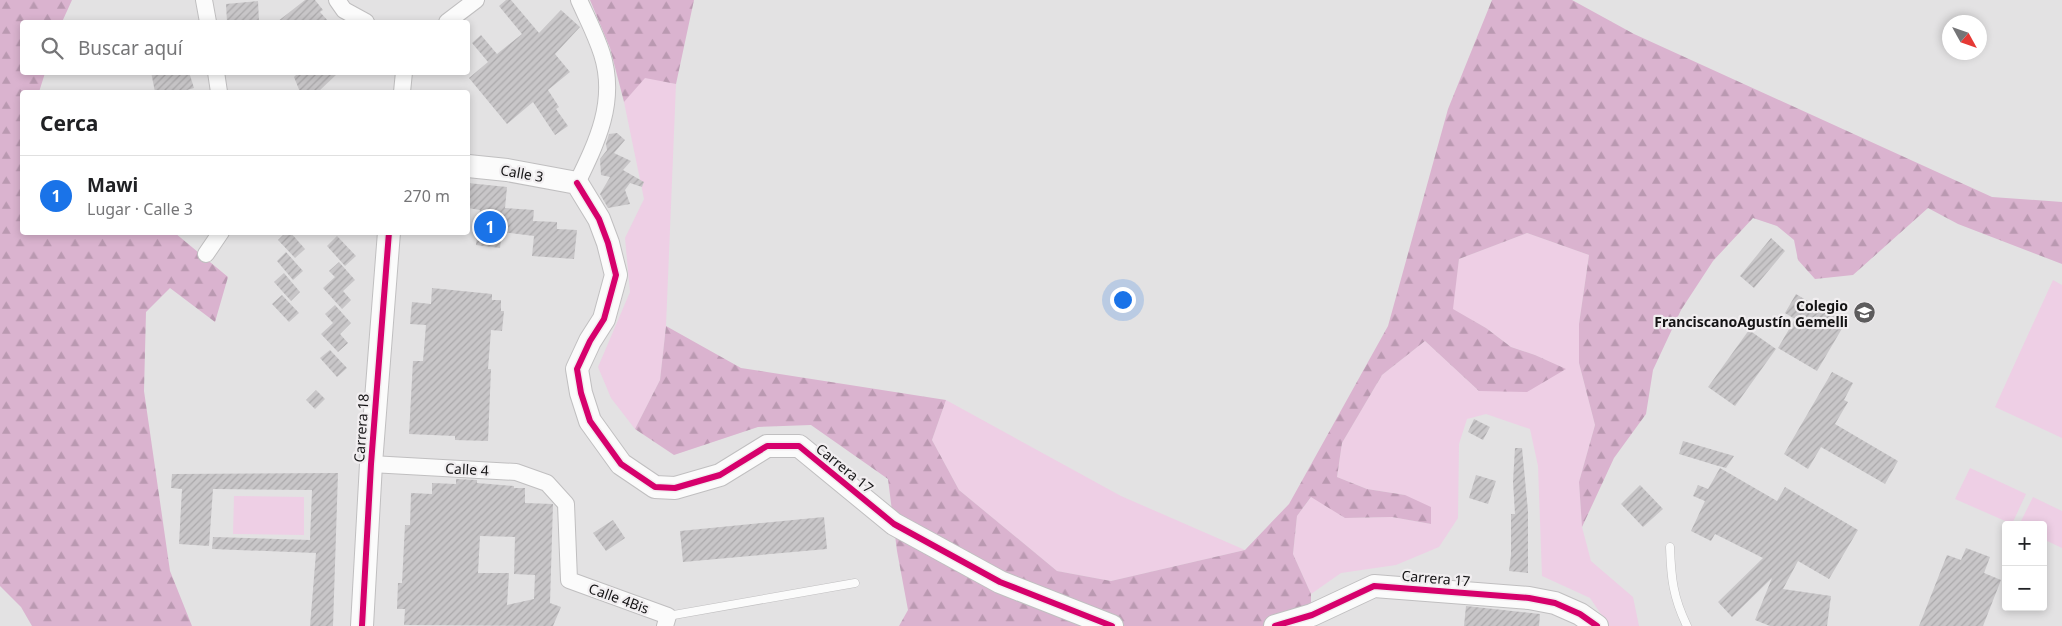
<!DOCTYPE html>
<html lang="es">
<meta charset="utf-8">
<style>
:root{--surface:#fff;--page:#f6f6f6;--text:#202124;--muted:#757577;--line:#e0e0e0;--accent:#1a73e8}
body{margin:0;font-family:"Noto Sans",sans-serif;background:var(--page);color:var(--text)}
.controls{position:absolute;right:15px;bottom:15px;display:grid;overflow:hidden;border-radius:5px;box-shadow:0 2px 8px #0003}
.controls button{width:45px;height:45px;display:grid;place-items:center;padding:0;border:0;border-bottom:1px solid var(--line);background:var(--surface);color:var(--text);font:25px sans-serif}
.compass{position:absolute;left:1942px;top:15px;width:45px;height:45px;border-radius:50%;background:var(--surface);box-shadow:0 2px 8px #0003;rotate:130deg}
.you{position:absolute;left:1122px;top:299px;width:18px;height:18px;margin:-12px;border:4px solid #fff;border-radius:50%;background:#1a73e8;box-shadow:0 0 0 8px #1a73e833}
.badge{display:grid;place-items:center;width:32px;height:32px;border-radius:50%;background:var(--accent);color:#fff;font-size:16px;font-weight:700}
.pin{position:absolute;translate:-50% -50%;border:2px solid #fff;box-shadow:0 1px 5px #0006}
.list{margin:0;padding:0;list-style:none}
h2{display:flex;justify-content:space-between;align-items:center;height:65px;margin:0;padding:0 20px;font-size:21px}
h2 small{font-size:16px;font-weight:400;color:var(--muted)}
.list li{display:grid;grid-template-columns:32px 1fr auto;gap:15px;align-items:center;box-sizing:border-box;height:80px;padding:0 20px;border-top:1px solid var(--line)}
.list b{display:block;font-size:19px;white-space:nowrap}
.list p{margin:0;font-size:16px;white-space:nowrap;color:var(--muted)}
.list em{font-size:16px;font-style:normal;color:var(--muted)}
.icon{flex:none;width:28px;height:28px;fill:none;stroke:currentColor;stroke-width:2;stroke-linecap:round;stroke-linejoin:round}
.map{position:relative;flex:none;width:2062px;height:626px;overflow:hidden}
.search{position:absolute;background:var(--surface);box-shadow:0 2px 8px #0003;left:20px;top:20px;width:450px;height:55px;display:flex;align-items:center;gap:12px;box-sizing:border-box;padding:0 18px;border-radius:5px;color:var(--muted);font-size:19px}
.panel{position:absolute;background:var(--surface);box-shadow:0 2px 8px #0003;left:20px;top:90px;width:450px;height:145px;border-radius:5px}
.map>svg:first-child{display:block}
.green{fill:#eecfe5}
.forest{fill:url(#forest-firs)}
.building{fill:url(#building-hatch);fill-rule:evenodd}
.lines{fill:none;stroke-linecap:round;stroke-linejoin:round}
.lane-casing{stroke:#c0bfc0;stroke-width:9}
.street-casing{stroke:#c0bfc0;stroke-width:18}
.secondary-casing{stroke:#c0bfc0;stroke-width:24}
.lane{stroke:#fbfbfb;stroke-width:8}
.street{stroke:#fbfbfb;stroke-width:16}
.secondary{stroke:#fbfbfb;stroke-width:22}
.cycleway-casing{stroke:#f1eef0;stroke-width:9}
.cycleway{stroke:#d6006c;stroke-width:6}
.labels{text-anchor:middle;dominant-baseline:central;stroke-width:4.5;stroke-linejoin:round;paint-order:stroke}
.street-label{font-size:14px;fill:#151415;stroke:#f1eef0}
.poi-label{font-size:14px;font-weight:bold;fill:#151415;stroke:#f1eef0;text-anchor:end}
</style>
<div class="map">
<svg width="2062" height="626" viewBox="0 0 2062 626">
<defs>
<pattern id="forest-firs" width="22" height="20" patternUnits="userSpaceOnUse" patternTransform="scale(1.25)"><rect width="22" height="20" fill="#dab3cf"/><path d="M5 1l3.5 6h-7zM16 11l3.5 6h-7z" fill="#ba99b1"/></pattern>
<pattern id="building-hatch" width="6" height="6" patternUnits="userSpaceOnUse" patternTransform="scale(1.25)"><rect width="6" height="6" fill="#c8c6c8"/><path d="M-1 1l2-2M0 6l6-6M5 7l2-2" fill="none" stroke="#aba9ab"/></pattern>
</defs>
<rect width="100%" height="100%" fill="#e3e2e3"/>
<!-- green -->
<g class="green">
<polygon points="645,77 676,84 666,326 660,380 635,429 611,398 598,367 630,292 625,238 644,199 624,102"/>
<polygon points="1527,233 1589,255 1579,324 1579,363 1595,425 1579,482 1582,527 1591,561 1633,597 1639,626 1609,626 1590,598 1542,576 1538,466 1530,429 1486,414 1467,419 1459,444 1458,518 1439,547 1396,565 1341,573 1311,594 1293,554 1297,516 1312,496 1345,518 1392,517 1431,524 1405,495 1367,489 1337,477 1342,443 1382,375 1425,341 1479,391 1565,369 1535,355 1511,347 1486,328 1452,309 1459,259"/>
<polygon points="2053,280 2062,285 2062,438 1995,407"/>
<polygon points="946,400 1121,496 1245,550 1111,581 1057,571 959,490 932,440"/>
<polygon points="1970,468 2026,494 2012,524 1955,499"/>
<polygon points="234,496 304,497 304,535 233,534"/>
<polygon points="2033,497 2062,511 2062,548 2043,539 2043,525 2019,525"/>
</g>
<!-- forest -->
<g class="forest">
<polygon points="0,0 72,0 62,22 22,22 22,72 45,73 39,92 22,92 22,232 175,233 228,277 215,322 170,288 146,312 144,391 170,571 192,626 32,626 21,607 0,586"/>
<polygon points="590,0 694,0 676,84 645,78 624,102 610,48"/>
<polygon points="1492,0 1572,0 1634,34 1992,197 2062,202 2062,264 1958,224 1928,208 1853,275 1815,279 1798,260 1794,240 1777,226 1753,218 1713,261 1681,310 1653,370 1646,414 1614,458 1582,527 1579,482 1595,425 1579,363 1579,324 1589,255 1527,233 1459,259 1453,309 1486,328 1511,347 1535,355 1566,369 1527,392 1479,391 1425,341 1382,375 1342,443 1337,477 1367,489 1405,495 1431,507 1431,524 1392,517 1345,518 1311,497 1297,516 1293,554 1311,594 1311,626 899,626 908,610 897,551 888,479 811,425 758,427 674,455 635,429 660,380 666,326 741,368 946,400 932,440 959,490 1057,571 1111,581 1245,550 1289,504 1388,326 1448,109"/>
</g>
<!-- building -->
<g class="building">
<polygon points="305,0 315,0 323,10 320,12 329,22 277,22"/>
<polygon points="506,0 511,0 539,33 561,10 580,27 555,54 570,72 548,90 559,107 556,109 568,126 555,135 533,102 507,124 469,78 488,62 472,43 481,35 497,54 522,34 499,6"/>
<polygon points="258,1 259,22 227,22 226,4"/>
<polygon points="151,72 189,72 194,88 180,92 155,92"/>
<polygon points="299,72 339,72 318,92 300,92 294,77"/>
<polygon points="617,133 625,140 614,153 631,161 623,170 644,182 642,187 630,183 625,190 630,204 608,208 600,194 610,177 601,175 600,159 607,150 606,144 609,134"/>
<polygon points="468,183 507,187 505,208 534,210 533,221 557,222 557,229 577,230 574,259 532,256 534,236 502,232 500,248 476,245 480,210 468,208"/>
<polygon points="286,232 290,232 305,249 295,258 278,240"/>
<polygon points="337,236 356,256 345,266 327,246"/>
<polygon points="1771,238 1785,251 1754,288 1740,276"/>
<polygon points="286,252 303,271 293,280 277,261"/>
<polygon points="339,262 355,280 343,291 351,300 342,309 323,288 335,277 329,271"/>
<polygon points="284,273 300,292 291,301 274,282"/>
<polygon points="432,288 492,294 492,300 501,300 501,311 504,311 502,331 491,330 488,369 491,369 488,441 455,440 455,436 409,434 413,361 423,361 426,325 410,324 412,302 431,304"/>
<polygon points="1796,294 1824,311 1826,307 1847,320 1817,371 1778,348 1795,319 1785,313"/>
<polygon points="282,295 299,313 289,322 272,304"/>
<polygon points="335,305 351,323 340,334 348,343 338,352 321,334 333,323 325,314"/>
<polygon points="1749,330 1776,349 1735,406 1708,387"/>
<polygon points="330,350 347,368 337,377 320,358"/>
<polygon points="1832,372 1853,383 1844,400 1848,402 1835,424 1898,461 1885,484 1821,447 1808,469 1784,454"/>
<polygon points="316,390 325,399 315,409 306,400"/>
<polygon points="1474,419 1490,427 1483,440 1468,432"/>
<polygon points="1683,441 1734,456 1726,468 1715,465 1679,454"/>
<polygon points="1515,448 1522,448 1528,511 1528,573 1509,571 1511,555 1511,514 1515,514 1513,482"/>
<polygon points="1720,468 1777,501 1785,487 1858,530 1829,579 1798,561 1783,589 1831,596 1827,626 1770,626 1755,620 1772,578 1732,617 1718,602 1763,558 1715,534 1711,541 1691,531 1705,501 1693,496 1698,485 1708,489"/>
<polygon points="338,473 333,626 310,626 316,553 212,549 213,537 310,540 312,490 213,489 209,546 179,544 182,489 171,488 172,474"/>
<polygon points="1476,475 1496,481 1488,504 1469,498"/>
<path d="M456,479L477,480V483L514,486V488H525V503L553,504L550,603L561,607L553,626L404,625L405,609H397L398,583H402L405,525H410L411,493L432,494V483L456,484ZM480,536L515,537L514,574L535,575L534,599L507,605L509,573H478Z"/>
<polygon points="1640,485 1663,509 1643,527 1621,504"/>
<polygon points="824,517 827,549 683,562 680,531"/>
<polygon points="613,520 625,538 606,551 593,533"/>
<polygon points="1966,548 1990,557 1984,573 2001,580 1983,626 1919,626 1947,555 1961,560"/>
<polygon points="1466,606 1540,614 1539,626 1464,626"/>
</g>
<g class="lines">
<defs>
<g id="lane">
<path d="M1670,547C1671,578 1673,597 1687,626"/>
<polyline points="668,616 855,583"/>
</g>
<g id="street">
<polyline points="204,0 208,22"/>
<polyline points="337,0 344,10 366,22"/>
<polyline points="447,22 476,0"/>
<polyline points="216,72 219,92"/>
<polyline points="402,92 404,72"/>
<path d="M577,183C597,142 617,101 602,54C596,35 587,18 579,0"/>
<polyline points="206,254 221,232"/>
<polyline points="371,464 516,472 547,483 566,504 569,580 668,616 665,626"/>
</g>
<g id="secondary">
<polyline points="468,166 507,170 577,183 599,219 608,243 616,275 604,319 590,341 577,369 581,393 590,421 621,464 655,487 675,488 720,475 767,446 799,446 894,524 1000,582 1112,626"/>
<polyline points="362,626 371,464 389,232"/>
<polyline points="1275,626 1312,615 1374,586 1529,598 1555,603 1580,614 1597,626"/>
</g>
</defs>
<!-- lane casing -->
<use href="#lane" class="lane-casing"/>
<!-- street casing -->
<use href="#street" class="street-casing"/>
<!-- secondary casing -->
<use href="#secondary" class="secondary-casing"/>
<!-- lane -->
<use href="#lane" class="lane"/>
<!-- street -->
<use href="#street" class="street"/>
<!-- secondary -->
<use href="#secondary" class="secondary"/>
<defs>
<g id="cycleway">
<polyline points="577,183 599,219 608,243 616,275 604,319 590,341 577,369 581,393 590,421 621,464 655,487 675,488 720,475 767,446 799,446 894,524 1000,582 1112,626"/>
<polyline points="362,626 371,464 389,232"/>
<polyline points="1275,626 1312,615 1374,586 1529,598 1555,603 1580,614 1597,626"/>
</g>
</defs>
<!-- cycleway casing -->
<use href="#cycleway" class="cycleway-casing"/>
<!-- cycleway -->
<use href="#cycleway" class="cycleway"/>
</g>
<!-- icons -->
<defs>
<symbol id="school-disc" viewBox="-11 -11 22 22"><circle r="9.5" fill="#5d5c5d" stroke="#f1eef0"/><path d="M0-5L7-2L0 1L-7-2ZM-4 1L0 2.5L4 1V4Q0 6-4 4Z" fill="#fff"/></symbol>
</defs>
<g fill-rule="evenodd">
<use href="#school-disc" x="1852" y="300" width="25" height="25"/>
</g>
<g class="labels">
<!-- street labels -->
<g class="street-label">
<text transform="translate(522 173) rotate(10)">Calle 3</text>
<text transform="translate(361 428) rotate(-86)">Carrera 18</text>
<text transform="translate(845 468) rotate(39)">Carrera 17</text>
<text transform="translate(467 469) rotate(3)">Calle 4</text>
<text transform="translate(1436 578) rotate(5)">Carrera 17</text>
<text transform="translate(619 598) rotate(20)">Calle 4Bis</text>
</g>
<!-- poi labels -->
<g class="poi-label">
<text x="1848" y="305">Colegio<tspan x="1848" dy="16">FranciscanoAgustín Gemelli</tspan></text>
</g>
</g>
</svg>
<div class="controls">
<button>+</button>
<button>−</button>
</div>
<svg class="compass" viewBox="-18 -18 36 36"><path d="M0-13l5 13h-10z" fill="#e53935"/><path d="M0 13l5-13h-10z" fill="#757577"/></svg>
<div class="you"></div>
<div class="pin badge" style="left:490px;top:227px">1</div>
<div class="search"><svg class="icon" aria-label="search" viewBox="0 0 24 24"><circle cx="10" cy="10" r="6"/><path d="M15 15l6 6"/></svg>Buscar aquí</div>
<section class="panel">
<h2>Cerca<small></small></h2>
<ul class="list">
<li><span class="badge">1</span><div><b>Mawi</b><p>Lugar · Calle 3</p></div><em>270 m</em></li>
</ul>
</section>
</div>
